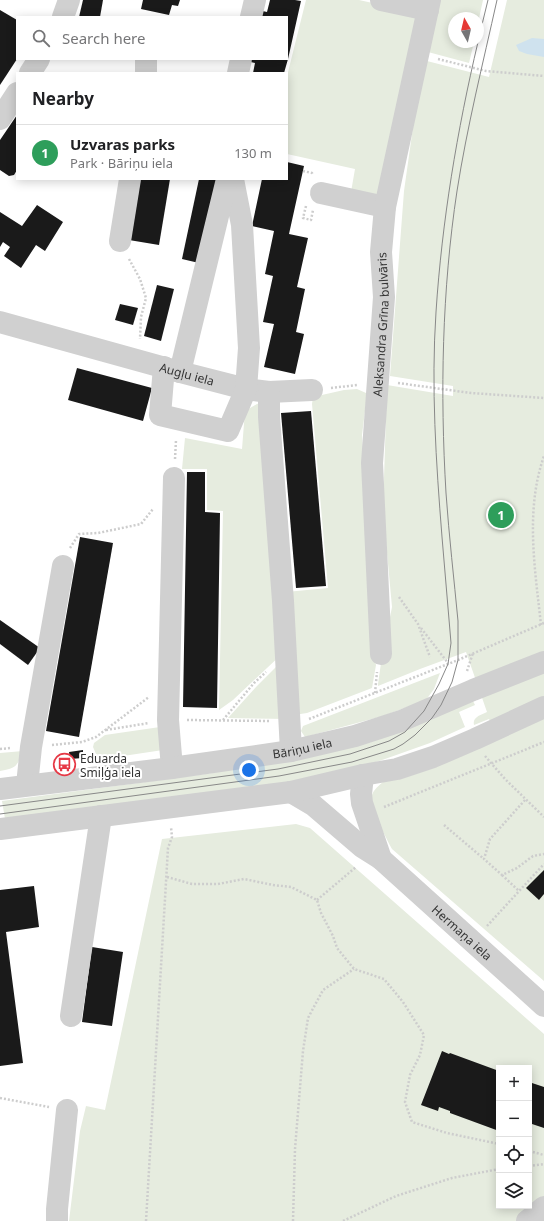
<!DOCTYPE html>
<meta charset="utf-8">
<style>
:root{--surface:#fff;--page:#f6f6f6;--text:#202124;--muted:#757577;--line:#e0e0e0;--accent:#7c3aed}
body{margin:0;font-family:"Noto Sans",sans-serif;background:var(--page);color:var(--text)}
.controls{position:absolute;right:12px;bottom:12px;display:grid;overflow:hidden;border-radius:0px;box-shadow:0 2px 10px #0003}
.controls button{width:36px;height:36px;display:grid;place-items:center;padding:0;border:0;border-bottom:1px solid var(--line);background:var(--surface);color:var(--text);font:20px sans-serif}
.compass{position:absolute;left:448px;top:12px;width:36px;height:36px;border-radius:50%;background:var(--surface);box-shadow:0 2px 10px #0003;rotate:352deg}
.you{position:absolute;left:249px;top:770px;width:14px;height:14px;margin:-10px;border:3px solid #fff;border-radius:50%;background:#1a73e8;box-shadow:0 0 0 6px #1a73e833}
.badge{display:grid;place-items:center;width:26px;height:26px;border-radius:50%;background:var(--accent);color:#fff;font-size:13px;font-weight:700}
.pin{position:absolute;translate:-50% -50%;border:2px solid #fff;box-shadow:0 1px 4px #0006}
.list{margin:0;padding:0;list-style:none}
h2{display:flex;justify-content:space-between;align-items:center;height:52px;margin:0;padding:0 16px;font-size:17px}
h2 small{font-size:13px;font-weight:400;color:var(--muted)}
.list li{display:grid;grid-template-columns:26px 1fr auto;gap:12px;align-items:center;box-sizing:border-box;height:56px;padding:0 16px;border-top:1px solid var(--line)}
.list b{display:block;font-size:15px;white-space:nowrap}
.list p{margin:0;font-size:13px;white-space:nowrap;color:var(--muted)}
.list em{font-size:13px;font-style:normal;color:var(--muted)}
.icon{flex:none;width:22px;height:22px;fill:none;stroke:currentColor;stroke-width:2;stroke-linecap:round;stroke-linejoin:round}
.map{position:relative;flex:none;width:544px;height:1221px;overflow:hidden}
.search{position:absolute;background:var(--surface);box-shadow:0 2px 10px #0003;left:16px;top:16px;width:272px;height:44px;display:flex;align-items:center;gap:10px;box-sizing:border-box;padding:0 14px;border-radius:0px;color:var(--muted);font-size:15px}
.panel{position:absolute;background:var(--surface);box-shadow:0 2px 10px #0003;left:16px;top:72px;width:272px;height:108px;border-radius:0px}
.map>svg:first-child{display:block}
.green{fill:#e6ecdf;fill-rule:evenodd}
.water{fill:#cfe2ee}
.building{fill:#1a1a1a}
.lines{fill:none;stroke-linecap:round;stroke-linejoin:round}
.path{stroke:#cdcdcd;stroke-width:2.5;stroke-dasharray:2 2;stroke-linecap:butt}
.minor{stroke:#d0d0d0;stroke-width:22}
.tram{stroke:#888;stroke-width:1}
.labels{text-anchor:middle;dominant-baseline:central;stroke-width:4;stroke-linejoin:round;paint-order:stroke}
.street-label{font-size:12px;fill:#333;stroke:#fff}
.poi-label{font-size:12px;fill:#333;stroke:#fff;text-anchor:start}
</style>
<div class="map">
<svg width="544" height="1221" viewBox="0 0 544 1221">
<rect width="100%" height="100%" fill="#fff"/>
<!-- green -->
<g class="green">
<polygon points="306,0 359,0 418,13 379,199 351,192 355,169 287,154 287,76"/>
<polygon points="439,0 483,0 478,23 478,18 454,18 454,42 474,42 469,63 428,52"/>
<path d="M507,0H544V981L392,849C387,839 370,809 371,799C372,791 377,787 383,782L497,737L489,719L474,725C472,717 481,715 487,712L466,652L420,669L378,686V684L381,663L392,607L383,509L387,385L453,396V386L390,376L404,191L415,113L427,61L489,77Z"/>
<polygon points="357,389 366,393 366,403 362,435 365,482 371,647 376,665 372,688 307,713 294,715 286,592 328,588 312,404 313,397 344,390"/>
<polygon points="265,402 284,652 233,700 219,710 223,511 207,510 207,469 182,469 185,438 242,449 245,411 257,404"/>
<polygon points="285,658 288,719 228,718 257,686"/>
<polygon points="440,673 434,689 426,700 383,716 305,737 301,731 303,726"/>
<polygon points="473,701 475,705 459,712 465,727 430,743 385,759 370,764 289,783 5,819 2,801 213,773"/>
<polygon points="160,727 163,750 103,759 96,754 93,747 94,743 105,735"/>
<path d="M23,751C17,766 17,768 0,771V753Z"/>
<path d="M296,824L310,828L544,1034V1198L516,1221H69L80,1131L86,1106L105,1110L162,839ZM499,1068H529V1206H499Z"/>
</g>
<!-- water -->
<polygon class="water" points="532,38 544,39 544,57 527,54 519,51 516,45"/>
<!-- building -->
<g class="building">
<polygon points="83,0 103,0 100,17 79,17"/>
<polygon points="143,0 180,0 178,6 172,5 169,15 141,9"/>
<polygon points="270,0 295,0 301,1 288,59 287,17 256,17 258,10 267,12"/>
<polygon points="0,10 17,20 17,59 0,85"/>
<polygon points="246,59 288,59 284,73 253,73 255,63 246,61"/>
<polygon points="17,115 17,163 16,165 17,170 14,175 9,176 0,170 0,140"/>
<polygon points="287,162 304,166 289,234 308,238 297,287 305,289 296,332 304,334 295,374 264,367 274,324 263,322 273,276 265,274 274,231 252,226 262,179 287,179"/>
<polygon points="140,179 170,179 159,245 129,240"/>
<polygon points="199,179 218,179 199,263 182,259"/>
<polygon points="37,205 63,222 45,251 36,245 21,268 4,256 10,247 3,242 0,247 0,212 22,226"/>
<polygon points="157,285 174,289 161,341 144,336"/>
<polygon points="120,304 138,308 133,325 115,320"/>
<polygon points="77,368 152,388 143,421 68,400"/>
<polygon points="311,411 326,586 296,588 281,413"/>
<polygon points="187,472 205,472 205,512 220,513 217,708 183,707"/>
<polygon points="80,537 113,543 79,737 46,731"/>
<polygon points="0,620 40,648 28,665 0,644"/>
<polygon points="83,750 83,758 70,759 69,752"/>
<polygon points="544,870 544,894 539,900 526,888"/>
<polygon points="34,886 39,927 6,932 23,1063 0,1066 0,890"/>
<polygon points="92,947 123,952 112,1026 82,1022"/>
<polygon points="442,1051 449,1054 450,1053 499,1071 499,1131 450,1113 450,1111 439,1107 438,1111 421,1105"/>
<polygon points="529,1082 544,1087 544,1128 529,1123"/>
</g>
<g class="lines">
<!-- path -->
<g class="path">
<polyline points="438,59 486,71 544,76"/>
<polyline points="303,171 312,173 313,175"/>
<polyline points="306,206 303,218 311,220 313,210"/>
<polyline points="129,259 140,279 146,298 141,317 140,339"/>
<polyline points="398,383 471,393 544,398"/>
<polyline points="331,388 357,385"/>
<polyline points="175,459 176,440"/>
<polyline points="70,548 79,534 98,533 141,524 153,509"/>
<polyline points="399,597 418,624 430,657"/>
<path d="M541,625C535,569 525,510 544,456"/>
<polyline points="421,628 448,663"/>
<polyline points="467,671 473,653"/>
<polyline points="375,693 377,672"/>
<polyline points="309,719 458,660 544,623"/>
<polyline points="187,720 270,721"/>
<polyline points="223,720 254,683 266,672"/>
<polyline points="106,730 149,723"/>
<polyline points="52,745 82,742 96,737 149,697"/>
<polyline points="0,749 11,748"/>
<polyline points="485,756 505,779 544,817"/>
<polyline points="525,800 490,839 484,859 502,875 517,868 533,856 544,854"/>
<polyline points="384,807 544,742"/>
<polyline points="444,825 484,859"/>
<polyline points="502,875 519,891"/>
<polyline points="167,877 192,884 218,884 244,879 273,885 291,887 317,900 321,913 333,936 337,948 354,969 384,979 403,1002 424,1035 420,1055 410,1075 405,1102 412,1122 447,1133 499,1144"/>
<polyline points="317,900 356,867"/>
<polyline points="487,926 544,864"/>
<polyline points="0,1098 49,1107"/>
<polyline points="529,1151 544,1155"/>
<polyline points="529,1166 544,1164"/>
<polyline points="146,1221 168,848 172,837 171,827"/>
<polyline points="293,1221 295,1149 303,1051 308,1018 323,990 354,969"/>
<polyline points="343,1221 396,1196 452,1178 499,1169"/>
</g>
<!-- minor -->
<g class="minor">
<polyline points="381,0 428,10"/>
<polyline points="63,17 69,0"/>
<polyline points="251,17 255,0"/>
<polyline points="30,73 39,59"/>
<polyline points="146,73 146,59"/>
<polyline points="238,73 241,59"/>
<polyline points="0,119 17,93"/>
<polyline points="321,193 385,207"/>
<polyline points="120,241 130,179"/>
<path id="s1" d="M0,322L180,372L246,389L269,392L312,390"/>
<polyline points="164,367 160,415 228,431 246,389 249,348 242,225 233,179"/>
<polyline points="180,372 227,179"/>
<polyline points="269,392 269,417 283,601 291,751"/>
<path id="s2" d="M381,654L372,463L384,297L381,252L385,207L430,0"/>
<polyline points="172,768 168,720 174,478"/>
<polyline points="363,775 361,794 362,803 381,859"/>
<polyline points="27,785 31,747 63,566"/>
<path id="s3" d="M0,789L172,768L291,751L355,736L401,721L473,690L544,662"/>
<path id="s4" d="M291,792L313,805L362,847L381,859L544,1006"/>
<polyline points="0,829 291,792 363,775 397,769 433,757 475,739 544,707"/>
<polyline points="71,1016 101,816"/>
<polyline points="57,1221 57,1209 67,1110"/>
<polyline points="527,1221 544,1207"/>
</g>
<!-- tram -->
<g class="tram">
<polyline points="478,41 488,0"/>
<path d="M0,806L278,769L350,754L389,741L405,732L424,711L439,684L448,664L451,643C448,608 445,572 442,537C436,462 431,387 436,312C442,221 457,131 478,42"/>
<path d="M0,814L279,776L352,762L394,749L403,744L415,735L432,718L441,705L452,682L458,660V621C454,579 449,536 446,493C440,393 442,290 457,191C467,127 483,63 497,0"/>
</g>
</g>
<!-- icons -->
<defs>
<symbol id="bus-ring" viewBox="-11 -11 22 22"><circle r="9.5" fill="#fff" stroke="#e63946" stroke-width="1.5"/><path d="M-5-6H5V4H4V6H2V4H-2V6H-4V4H-5ZM-3.5-4V0h7V-4ZM-3.5 1.2v1.5H-2V1.2ZM2 1.2v1.5H3.5V1.2Z" fill="#e63946"/></symbol>
</defs>
<g fill-rule="evenodd">
<use href="#bus-ring" x="52" y="752" width="25" height="25"/>
</g>
<g class="labels">
<!-- street labels -->
<g class="street-label">
<text stroke="none"><textPath href="#s2" startOffset="330">Aleksandra Grīna bulvāris</textPath></text>
<text stroke="none"><textPath href="#s1" startOffset="194">Augļu iela</textPath></text>
<text stroke="none"><textPath href="#s3" startOffset="305">Bāriņu iela</textPath></text>
<text stroke="none"><textPath href="#s4" startOffset="222">Hermaņa iela</textPath></text>
</g>
<!-- poi labels -->
<g class="poi-label">
<text x="80" y="758">Eduarda<tspan x="80" dy="14">Smiļģa iela</tspan></text>
</g>
</g>
</svg>
<div class="controls">
<button>+</button>
<button>−</button>
<button><svg class="icon" aria-label="locate" viewBox="0 0 24 24"><circle cx="12" cy="12" r="6"/><path d="M12 2v4M12 18v4M2 12h4M18 12h4"/></svg></button>
<button><svg class="icon" aria-label="layers" viewBox="0 0 24 24"><path d="M12 4l9 5-9 5-9-5zM3 14l9 5 9-5"/></svg></button>
</div>
<svg class="compass" viewBox="-18 -18 36 36"><path d="M0-13l5 13h-10z" fill="#e53935"/><path d="M0 13l5-13h-10z" fill="#757577"/></svg>
<div class="you"></div>
<div class="pin badge" style="left:501px;top:515px;background:#2e9e5b">1</div>
<div class="search"><svg class="icon" aria-label="search" viewBox="0 0 24 24"><circle cx="10" cy="10" r="6"/><path d="M15 15l6 6"/></svg>Search here</div>
<section class="panel">
<h2>Nearby<small></small></h2>
<ul class="list">
<li><span class="badge" style="background:#2e9e5b">1</span><div><b>Uzvaras parks</b><p>Park · Bāriņu iela</p></div><em>130 m</em></li>
</ul>
</section>
</div>
